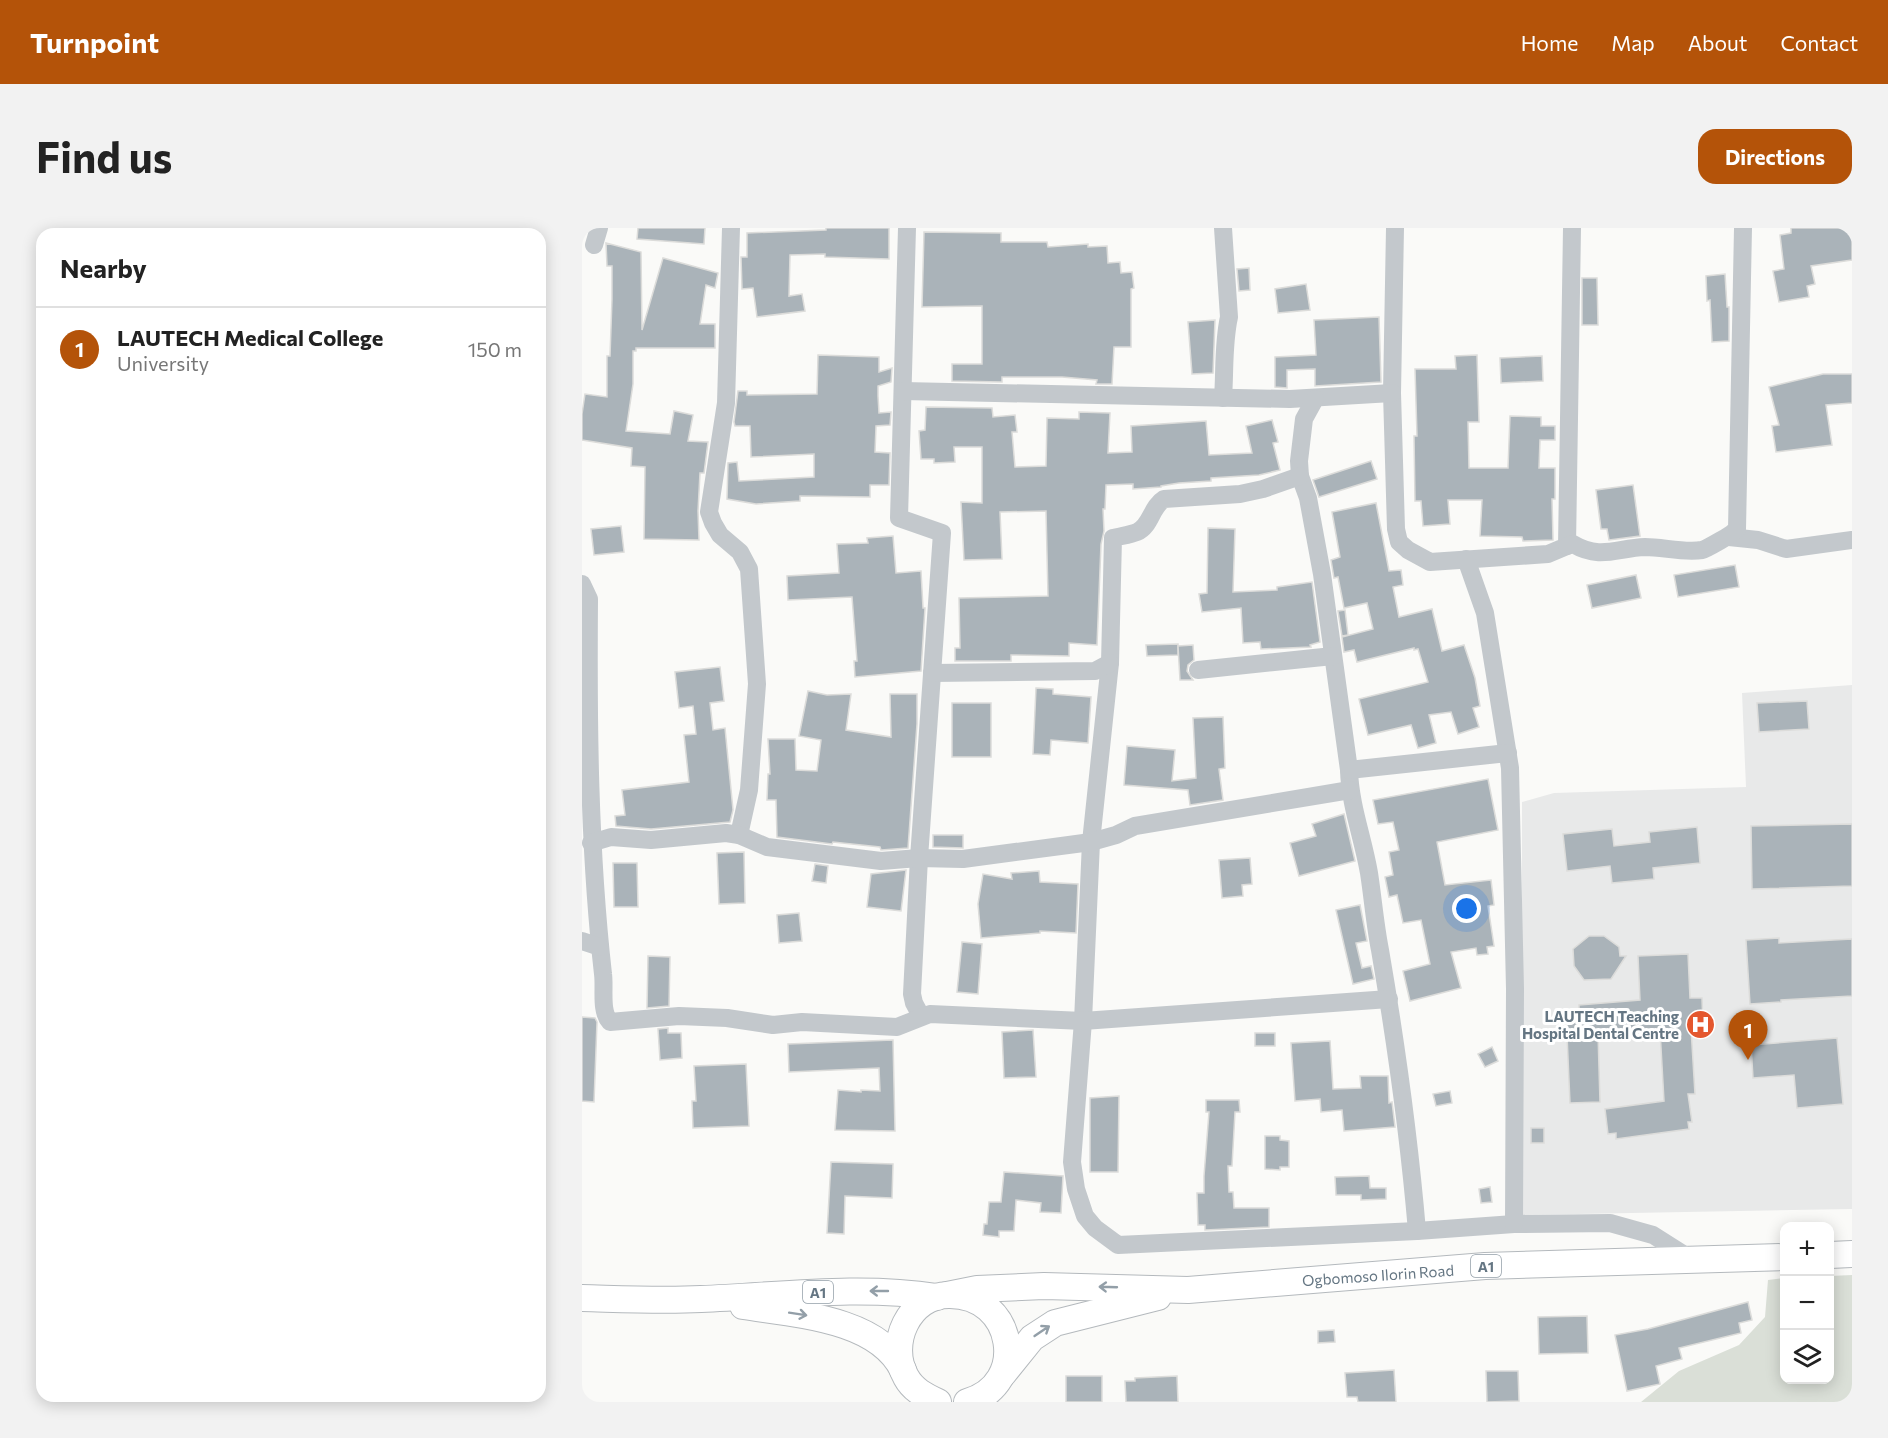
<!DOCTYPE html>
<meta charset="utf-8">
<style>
:root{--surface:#fff;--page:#f2f2f2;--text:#222;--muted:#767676;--line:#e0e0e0;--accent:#b45309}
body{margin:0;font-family:Commissioner,sans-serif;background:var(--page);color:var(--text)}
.controls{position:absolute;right:18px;bottom:18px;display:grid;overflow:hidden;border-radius:12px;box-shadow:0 3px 15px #0003}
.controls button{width:54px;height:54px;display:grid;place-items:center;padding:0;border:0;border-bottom:2px solid var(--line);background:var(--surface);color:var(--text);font:30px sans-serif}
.you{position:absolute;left:885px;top:681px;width:21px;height:21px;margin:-15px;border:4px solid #fff;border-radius:50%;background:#1a73e8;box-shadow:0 0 0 9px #1a73e833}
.badge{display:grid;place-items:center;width:39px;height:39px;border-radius:50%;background:var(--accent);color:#fff;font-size:20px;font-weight:700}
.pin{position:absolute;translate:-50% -50px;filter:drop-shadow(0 2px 3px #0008)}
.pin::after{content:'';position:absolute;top:32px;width:21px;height:18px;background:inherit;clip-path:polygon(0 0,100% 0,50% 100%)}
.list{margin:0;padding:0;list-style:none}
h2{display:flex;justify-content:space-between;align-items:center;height:78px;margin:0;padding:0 24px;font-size:26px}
h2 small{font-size:20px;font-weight:400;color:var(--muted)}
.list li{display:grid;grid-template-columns:39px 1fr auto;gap:18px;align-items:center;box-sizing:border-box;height:84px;padding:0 24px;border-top:2px solid var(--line)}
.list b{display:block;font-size:22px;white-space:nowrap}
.list p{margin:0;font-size:20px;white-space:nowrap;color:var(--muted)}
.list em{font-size:20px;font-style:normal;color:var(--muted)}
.icon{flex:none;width:33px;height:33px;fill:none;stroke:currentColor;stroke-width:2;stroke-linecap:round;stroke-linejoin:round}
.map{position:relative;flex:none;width:1270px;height:1174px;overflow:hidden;border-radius:18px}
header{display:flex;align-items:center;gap:36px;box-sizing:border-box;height:84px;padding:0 30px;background:var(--accent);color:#fff}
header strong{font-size:28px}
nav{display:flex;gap:33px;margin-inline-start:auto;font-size:21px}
.intro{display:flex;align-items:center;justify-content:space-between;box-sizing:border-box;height:144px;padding:0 36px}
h1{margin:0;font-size:42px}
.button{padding:15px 27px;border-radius:18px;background:var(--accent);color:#fff;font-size:21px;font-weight:700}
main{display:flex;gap:36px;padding:0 36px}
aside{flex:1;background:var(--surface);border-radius:18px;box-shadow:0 3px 15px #0003}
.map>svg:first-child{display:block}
.built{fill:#e8e9e9}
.green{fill:#dadfd7}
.building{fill:#aab3b9;stroke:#dcdcda;stroke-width:1.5}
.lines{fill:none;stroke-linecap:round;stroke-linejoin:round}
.highway-casing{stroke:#b4b9bd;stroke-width:28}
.minor{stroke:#c3c8cc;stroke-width:18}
.highway{stroke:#fff;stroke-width:26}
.oneway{stroke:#939fa8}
.labels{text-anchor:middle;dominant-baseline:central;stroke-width:6;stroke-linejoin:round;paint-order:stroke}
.shield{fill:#fff;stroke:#939fa8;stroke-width:1.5}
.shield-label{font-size:14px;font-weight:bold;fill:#657683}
.poi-label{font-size:15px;font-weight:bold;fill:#657683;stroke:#fff;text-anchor:end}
.street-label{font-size:15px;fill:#657683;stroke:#fff}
</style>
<header>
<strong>Turnpoint</strong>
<nav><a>Home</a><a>Map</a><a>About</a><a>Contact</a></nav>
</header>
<div class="intro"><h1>Find us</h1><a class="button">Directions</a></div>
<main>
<aside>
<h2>Nearby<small></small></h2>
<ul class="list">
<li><span class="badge">1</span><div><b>LAUTECH Medical College</b><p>University</p></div><em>150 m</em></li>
</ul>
</aside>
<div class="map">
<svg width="1270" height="1174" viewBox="0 0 1270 1174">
<rect width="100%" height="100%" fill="#fafaf8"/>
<!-- built -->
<polygon class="built" points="1270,457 1270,981 940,987 940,574 972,565 1164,559 1160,465"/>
<!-- green -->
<polygon class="green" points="1270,1047 1270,1174 1059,1174 1097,1143 1157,1117 1183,1089 1186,1052 1202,1050 1202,1152 1248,1152 1248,1048"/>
<!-- building -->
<g class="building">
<polygon points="56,0 123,0 122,16 55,11"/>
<polygon points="244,0 307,0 307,31 243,29 243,26 208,27 207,68 220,66 223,83 175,89 171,60 160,61 159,29 165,29 165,5 244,2"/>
<polygon points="1209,0 1270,0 1270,32 1229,38 1233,56 1225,58 1227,69 1197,74 1191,43 1202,41 1198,7 1209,5"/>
<polygon points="342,4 419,5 419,14 465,14 466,19 506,16 506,19 525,18 526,35 538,34 539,45 550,44 552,60 549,61 549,119 532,119 530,156 514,156 515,152 480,149 420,149 420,154 370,153 370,136 400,136 400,78 340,79"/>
<polygon points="24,15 59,24 60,102 81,30 136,45 133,60 124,57 118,96 133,96 133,120 54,120 54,123 51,123 51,156 44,203 88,206 92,183 111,187 106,213 126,214 122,245 118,245 116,283 117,312 62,311 63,239 49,238 50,220 0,212 0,186 3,166 25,169 25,128 28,128 30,71 30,38 25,38"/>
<polygon points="667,40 668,62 657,63 655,41"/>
<polygon points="1143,46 1145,79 1147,79 1147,113 1130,114 1128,72 1125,73 1124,48"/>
<polygon points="1000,50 1015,50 1016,97 1000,97"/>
<polygon points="724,56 728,82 696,85 693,61"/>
<polygon points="797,89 799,154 733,158 733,141 705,142 705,160 693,159 693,129 734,127 732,92"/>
<polygon points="633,92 631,145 610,146 606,94"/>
<polygon points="236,127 297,129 297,144 310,140 309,154 296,158 296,168 297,185 309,184 308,197 294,198 293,224 308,225 307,257 288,257 288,269 218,268 218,273 174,276 145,271 146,235 155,234 157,253 232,249 232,226 169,229 168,198 153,198 152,194 156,163 165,163 165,167 235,166"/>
<polygon points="895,127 897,194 886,194 887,240 926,240 928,188 959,189 959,198 973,198 973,212 958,212 957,240 973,240 973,271 970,271 971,312 941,313 940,309 898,308 900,272 866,272 868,296 841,298 839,273 833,273 832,208 835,208 833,141 874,141 873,128"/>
<polygon points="960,128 961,153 919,155 918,130"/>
<polygon points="1241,146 1270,146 1270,175 1244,177 1250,217 1194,224 1190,198 1197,197 1187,159"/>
<polygon points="344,179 410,180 411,189 433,187 435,204 430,204 433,239 464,238 465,190 497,191 497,184 528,185 526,225 550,224 549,198 624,193 627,227 670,225 664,198 690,192 696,214 691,215 698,242 677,247 629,250 629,253 597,255 579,258 579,259 551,261 551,256 524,257 523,281 521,281 522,303 519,316 515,417 487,415 487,428 429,427 429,433 373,433 373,420 378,420 377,370 466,368 464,283 418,284 420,331 382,332 379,274 400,275 400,219 372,219 373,234 352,235 352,231 339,231 337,203 343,202"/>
<polygon points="789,233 795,251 737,269 731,252"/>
<polygon points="1051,257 1058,308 1027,312 1025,301 1019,301 1014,262"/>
<polygon points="794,275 807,343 819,342 821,357 811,359 817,389 850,381 860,423 882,417 893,450 898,478 891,480 897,499 876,506 869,484 847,487 854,515 836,520 829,497 786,507 777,471 846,454 836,421 832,422 832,420 775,434 772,422 762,424 760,409 791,401 785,375 762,380 756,349 752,350 749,332 758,329 750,284"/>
<polygon points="39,298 42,324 12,327 9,301"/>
<polygon points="626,300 653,301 651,364 695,362 695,359 730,354 738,414 728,417 729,419 679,421 678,414 661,415 659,380 620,384 617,366 625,365"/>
<polygon points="311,308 314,345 339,343 341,380 343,380 339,443 273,449 272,433 275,433 270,369 206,372 205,348 257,345 255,316 286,315 285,310"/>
<polygon points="1153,337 1157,359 1096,369 1092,347"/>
<polygon points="1054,347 1059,370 1010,380 1005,357"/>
<polygon points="763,382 766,407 760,408 756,383"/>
<polygon points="596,416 596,427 565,428 564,417"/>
<polygon points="611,417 612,432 606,437 605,443 611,452 598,452 596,418"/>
<polygon points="138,439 142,473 128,475 131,502 143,500 151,582 148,594 69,601 34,598 33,588 43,587 40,562 107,554 102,507 114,506 111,478 97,480 93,444"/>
<polygon points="454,460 471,461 471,466 509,469 506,515 469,512 468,527 451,526"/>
<polygon points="226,463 245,467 269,466 264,502 309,509 308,466 335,466 335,496 326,620 299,622 298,619 251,614 250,616 195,609 194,572 185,572 186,546 188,546 186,511 213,511 214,542 235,543 239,512 217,508"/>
<polygon points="1225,473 1227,501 1177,504 1175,475"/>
<rect x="370" y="475" width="39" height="54"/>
<polygon points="641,489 643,540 637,541 641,572 608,577 606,562 542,557 545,518 593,522 590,553 614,550 611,490"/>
<polygon points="906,551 916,602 855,614 863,657 909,652 912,677 906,678 912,718 905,719 906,726 895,727 894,720 869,724 879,760 828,773 821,743 848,736 839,692 821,695 815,667 807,669 803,649 811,647 807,624 817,622 811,594 796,596 791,572"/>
<polygon points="762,586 773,633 717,648 708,615 734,608 730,596"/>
<polygon points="1270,596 1270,658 1170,661 1169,598"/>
<polygon points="1115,599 1118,635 1071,640 1072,651 1030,655 1028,638 985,643 981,606 1030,601 1032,618 1068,614 1067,604"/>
<polygon points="351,607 381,607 381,620 351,619"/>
<polygon points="162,624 163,675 137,676 135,625"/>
<polygon points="668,630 670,656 660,657 661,668 640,670 637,632"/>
<polygon points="31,635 55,635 56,679 32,679"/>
<polygon points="233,636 246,638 244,655 230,653"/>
<polygon points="324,642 319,683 285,679 289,646"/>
<polygon points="457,643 458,654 496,656 494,705 458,703 458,705 399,710 396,676 401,646 430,651 429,645"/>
<polygon points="778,677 785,713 774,715 780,740 789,738 792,751 771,756 754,682"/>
<polygon points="217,685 220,713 197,715 195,687"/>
<polygon points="1007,708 1022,708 1037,719 1038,728 1044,728 1029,751 1002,752 992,738 991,721"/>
<polygon points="1197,710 1197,715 1270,711 1270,768 1199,772 1199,774 1168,776 1164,712"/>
<polygon points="380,714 400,716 396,766 375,764"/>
<polygon points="1106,726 1108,770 1120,770 1121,799 1109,800 1113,866 1106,866 1110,894 1106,894 1107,901 1034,911 1034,905 1026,906 1023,881 1082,873 1078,802 1016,805 1018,874 988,875 984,785 997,785 997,777 1058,772 1056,728"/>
<polygon points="66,728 88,729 87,778 65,780"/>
<polygon points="0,789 13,790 15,794 12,874 0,873"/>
<polygon points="86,800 86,805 99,805 100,830 78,832 76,801"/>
<polygon points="451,802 454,849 422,850 420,804"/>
<rect x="673" y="805" width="20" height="13"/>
<polygon points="1255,810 1261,876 1215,880 1212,847 1171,850 1169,817"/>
<polygon points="311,812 313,903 253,902 256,862 279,864 279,862 298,863 297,840 207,844 206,816"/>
<polygon points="748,813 751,861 779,860 778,848 806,848 807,875 810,874 813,899 762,903 760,882 739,884 738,871 713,873 709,815"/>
<polygon points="910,819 916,833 903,839 896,826"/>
<polygon points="164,836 167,898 111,900 110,873 114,873 112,838"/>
<polygon points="868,863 870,875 854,878 851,866"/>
<polygon points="537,868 536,944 508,944 508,870"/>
<polygon points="624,872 657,872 658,884 653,884 650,938 646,938 647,964 651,964 652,980 687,980 687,999 623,1002 623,997 616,997 615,965 622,965 622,948 627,884 624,884"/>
<rect x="949" y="900" width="13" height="15"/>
<polygon points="683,908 698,908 698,912 707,913 707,939 698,939 698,942 683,941"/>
<polygon points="249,934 311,936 310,970 263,968 262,1006 245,1005"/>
<polygon points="422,944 481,948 479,985 458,984 459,975 434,972 432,1003 417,1003 417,1009 401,1007 402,996 405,996 407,974 419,974"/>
<polygon points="787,948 788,960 804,960 804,971 779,972 779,967 754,967 753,949"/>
<polygon points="908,959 910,974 899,975 897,961"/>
<polygon points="1166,1074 1170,1092 1157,1095 1159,1105 1097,1120 1100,1131 1074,1138 1078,1156 1045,1163 1033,1107 1066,1101"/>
<polygon points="1005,1088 1006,1125 957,1126 956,1089"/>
<polygon points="752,1102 753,1114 736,1115 736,1103"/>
<polygon points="812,1142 814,1174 776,1174 775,1169 765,1169 763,1145"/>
<polygon points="904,1143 936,1143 937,1173 905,1174"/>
<rect x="484" y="1148" width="36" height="26"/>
<polygon points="595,1148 596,1174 544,1174 543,1153 553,1153 553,1150"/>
</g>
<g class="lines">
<defs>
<g id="highway">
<polyline points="1248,1027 1270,1026"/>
<polyline points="365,1067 395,1061 462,1058 606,1062 903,1038 1202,1029"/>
<path d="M0,1070C39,1071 79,1073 119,1071C198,1068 276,1057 355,1069"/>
<path d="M161,1078C212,1086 296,1090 321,1142"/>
<polyline points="421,1146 450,1110 473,1095 576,1069"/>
<path d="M356,1174C343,1168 331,1162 324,1149C305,1116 327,1067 367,1067C433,1066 448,1157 385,1174"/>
</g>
</defs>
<!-- highway casing -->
<use href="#highway" class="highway-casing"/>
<!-- minor -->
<g class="minor">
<polyline points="149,0 144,175 127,284 131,295 138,307 158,324 167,341 175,456 167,562 157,607"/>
<polyline points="325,0 317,290 360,305 337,630 330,766 332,775 339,788"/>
<path d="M641,0L647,89C641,116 643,143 641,170"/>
<polyline points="813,0 810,165 814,301 817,314 826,322 848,334 966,326 985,318 990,0"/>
<polyline points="12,17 17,0"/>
<polyline points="321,163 708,171 810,165"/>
<path d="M733,171L722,191L717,233L718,248L726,270L740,346L767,542C768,577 781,610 787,645C791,671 793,697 798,722C814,815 827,909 835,1003"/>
<path d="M718,248L681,261L658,266L582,271C569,279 569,298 555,304C548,307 538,308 531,310L528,435L509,614L501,793L490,934L494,961L503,988L513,1000L536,1017L835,1003L932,996L1028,995L1071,1007L1112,1033"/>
<polyline points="1147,309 1176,312 1204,321 1270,312"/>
<path d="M985,318L991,316C1018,332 1035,320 1063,319C1081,319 1102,325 1120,322C1124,321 1153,305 1155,301L1161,0"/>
<polyline points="884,331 903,385 928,540 933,761 932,996"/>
<path d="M0,356L7,371C6,496 7,621 21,746C23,760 18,783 28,794L97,788L145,790L191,797L220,794L315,799L348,786L501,793L807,771"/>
<polyline points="616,442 751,428"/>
<polyline points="350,445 513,443 528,435"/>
<polyline points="767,542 926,525"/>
<polyline points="9,615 29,609 69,612 144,605 157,607 185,619 299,633 337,630 381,631 509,614 534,607 553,598 768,562"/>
<polyline points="0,713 18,719"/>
</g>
<!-- highway -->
<use href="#highway" class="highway"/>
</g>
<!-- one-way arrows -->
<defs><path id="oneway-shaft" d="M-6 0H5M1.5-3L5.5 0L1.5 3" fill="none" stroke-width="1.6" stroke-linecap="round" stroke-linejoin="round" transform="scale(1.5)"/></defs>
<g class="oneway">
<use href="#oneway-shaft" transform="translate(526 1059) rotate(-178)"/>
<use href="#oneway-shaft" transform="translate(297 1063) rotate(-180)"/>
<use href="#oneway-shaft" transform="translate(216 1086) rotate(9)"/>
<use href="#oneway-shaft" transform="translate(460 1103) rotate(-34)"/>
</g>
<!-- icons -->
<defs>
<symbol id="hospital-disc" viewBox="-11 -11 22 22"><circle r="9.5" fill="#e4572e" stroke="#fff"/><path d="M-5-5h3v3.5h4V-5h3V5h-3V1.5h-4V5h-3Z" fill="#fff"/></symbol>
</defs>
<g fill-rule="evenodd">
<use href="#hospital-disc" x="1102" y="780" width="33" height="33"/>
</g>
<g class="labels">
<!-- shield labels -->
<g class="shield">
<rect x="889" y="1027" width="30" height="22" rx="4.5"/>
<rect x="221" y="1053" width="30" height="22" rx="4.5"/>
</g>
<g class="shield-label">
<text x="904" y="1038">A1</text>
<text x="236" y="1064">A1</text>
</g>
<!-- poi labels -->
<g class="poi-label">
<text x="1097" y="788">LAUTECH Teaching<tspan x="1097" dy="17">Hospital Dental Centre</tspan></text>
</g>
<!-- street labels -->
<g class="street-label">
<text transform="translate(796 1047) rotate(-4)">Ogbomoso Ilorin Road</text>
</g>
</g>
</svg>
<div class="controls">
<button>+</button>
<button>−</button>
<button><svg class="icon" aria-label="layers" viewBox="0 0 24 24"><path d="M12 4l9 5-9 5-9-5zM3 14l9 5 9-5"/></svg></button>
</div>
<div class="you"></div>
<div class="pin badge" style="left:1166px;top:832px">1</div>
</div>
</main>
